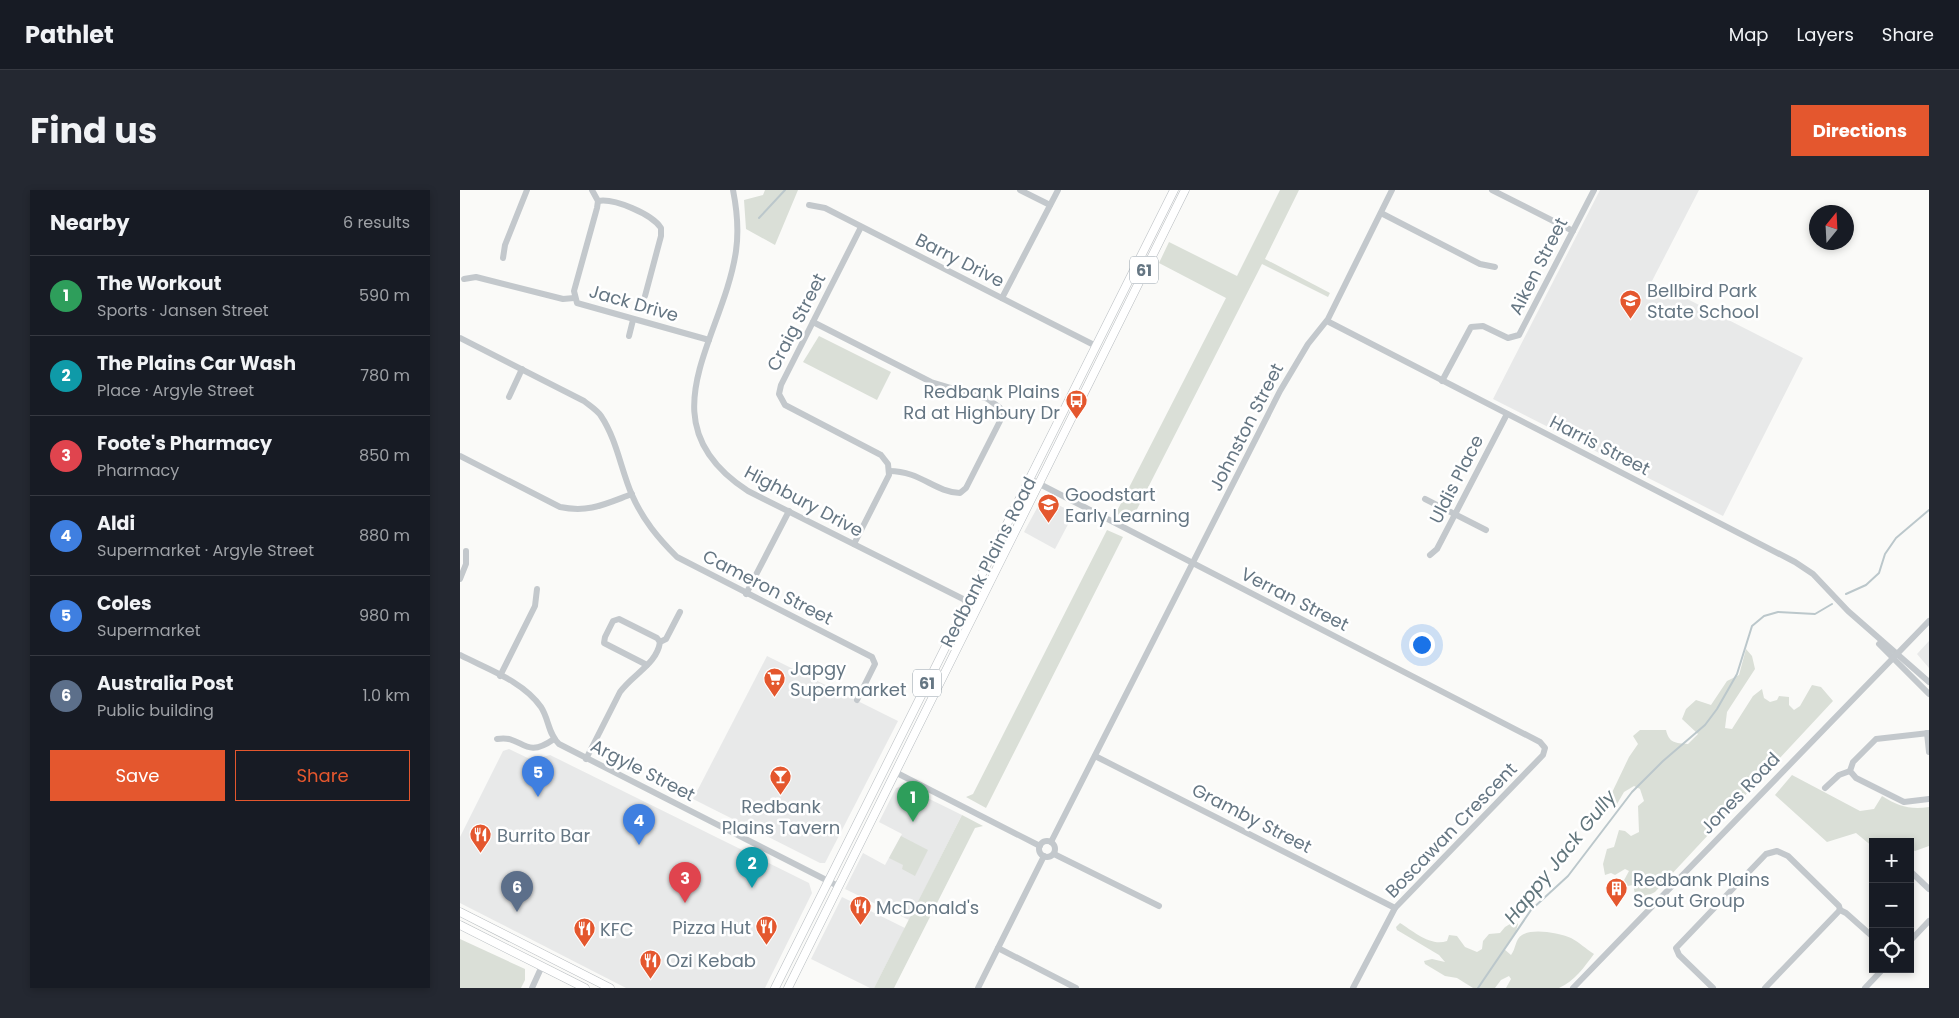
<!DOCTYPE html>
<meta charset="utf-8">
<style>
:root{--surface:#171b24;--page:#242831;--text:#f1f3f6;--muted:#9ea1a6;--line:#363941;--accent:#e4572e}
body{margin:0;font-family:Poppins,sans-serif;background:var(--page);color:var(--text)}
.controls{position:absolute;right:15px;bottom:15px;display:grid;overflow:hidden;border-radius:0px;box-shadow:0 2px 8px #0003}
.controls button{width:45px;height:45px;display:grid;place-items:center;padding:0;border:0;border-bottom:1px solid var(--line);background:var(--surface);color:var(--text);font:25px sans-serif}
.compass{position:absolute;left:1349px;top:15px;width:45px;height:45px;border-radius:50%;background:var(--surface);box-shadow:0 2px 8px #0003;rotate:18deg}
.you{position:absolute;left:961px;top:454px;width:18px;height:18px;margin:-12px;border:4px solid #fff;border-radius:50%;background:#1a73e8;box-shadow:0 0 0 8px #1a73e833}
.badge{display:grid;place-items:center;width:32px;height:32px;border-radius:50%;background:var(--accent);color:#fff;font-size:16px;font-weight:700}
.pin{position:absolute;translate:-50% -41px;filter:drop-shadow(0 1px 2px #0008)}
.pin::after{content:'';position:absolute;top:26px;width:18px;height:15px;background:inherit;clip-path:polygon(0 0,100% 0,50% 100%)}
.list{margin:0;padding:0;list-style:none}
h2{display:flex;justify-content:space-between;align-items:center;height:65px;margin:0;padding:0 20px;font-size:21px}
h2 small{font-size:16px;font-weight:400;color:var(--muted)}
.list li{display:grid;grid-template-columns:32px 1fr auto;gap:15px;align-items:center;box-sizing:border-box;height:80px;padding:0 20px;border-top:1px solid var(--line)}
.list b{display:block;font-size:19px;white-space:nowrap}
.list p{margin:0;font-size:16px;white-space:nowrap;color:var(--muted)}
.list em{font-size:16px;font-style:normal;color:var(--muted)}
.actions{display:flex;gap:10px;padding:15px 20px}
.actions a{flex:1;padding:11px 0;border:1px solid var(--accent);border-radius:0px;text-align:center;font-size:18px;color:var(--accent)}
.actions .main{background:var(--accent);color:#fff}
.icon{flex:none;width:28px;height:28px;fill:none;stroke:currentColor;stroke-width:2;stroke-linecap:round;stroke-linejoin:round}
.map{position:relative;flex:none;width:1469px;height:798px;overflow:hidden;border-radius:0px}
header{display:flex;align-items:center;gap:30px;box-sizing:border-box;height:70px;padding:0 25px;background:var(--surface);border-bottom:1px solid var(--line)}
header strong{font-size:24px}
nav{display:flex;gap:28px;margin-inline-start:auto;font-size:18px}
.intro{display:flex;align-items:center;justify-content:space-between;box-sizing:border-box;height:120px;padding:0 30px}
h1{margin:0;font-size:35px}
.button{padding:12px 22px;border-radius:0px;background:var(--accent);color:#fff;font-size:18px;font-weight:700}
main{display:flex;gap:30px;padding:0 30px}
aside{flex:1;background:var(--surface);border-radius:0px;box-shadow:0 2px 8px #0003}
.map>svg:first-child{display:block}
.built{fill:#e8e9e9}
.green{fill:#dadfd7}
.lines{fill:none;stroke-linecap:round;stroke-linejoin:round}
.stream{stroke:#bbc7cb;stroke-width:2}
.major-casing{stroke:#b5babe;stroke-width:9}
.minor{stroke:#c3c8cc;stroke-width:6}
.major{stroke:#fff;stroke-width:8}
.labels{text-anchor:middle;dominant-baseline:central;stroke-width:5;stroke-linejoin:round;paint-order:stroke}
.shield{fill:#fff;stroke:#939fa8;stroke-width:1}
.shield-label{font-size:16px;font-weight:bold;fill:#657683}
.street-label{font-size:18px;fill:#657683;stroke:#fff}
.poi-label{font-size:18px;fill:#657683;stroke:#fff;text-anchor:start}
.water-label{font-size:19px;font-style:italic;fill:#60757c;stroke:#fff}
</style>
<header>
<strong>Pathlet</strong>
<nav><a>Map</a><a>Layers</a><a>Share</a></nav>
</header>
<div class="intro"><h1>Find us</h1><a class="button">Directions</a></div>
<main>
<aside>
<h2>Nearby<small>6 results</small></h2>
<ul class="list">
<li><span class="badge" style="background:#2e9e5b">1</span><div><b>The Workout</b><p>Sports · Jansen Street</p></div><em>590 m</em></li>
<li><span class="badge" style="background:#0f9aa8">2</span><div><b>The Plains Car Wash</b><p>Place · Argyle Street</p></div><em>780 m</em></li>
<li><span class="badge" style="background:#e0444e">3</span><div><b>Foote's Pharmacy</b><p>Pharmacy</p></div><em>850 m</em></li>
<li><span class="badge" style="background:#3f7fe0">4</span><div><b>Aldi</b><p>Supermarket · Argyle Street</p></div><em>880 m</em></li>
<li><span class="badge" style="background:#3f7fe0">5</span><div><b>Coles</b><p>Supermarket</p></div><em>980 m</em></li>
<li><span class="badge" style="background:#5c6f8a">6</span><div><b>Australia Post</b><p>Public building</p></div><em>1.0 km</em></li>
</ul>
<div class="actions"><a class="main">Save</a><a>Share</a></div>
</aside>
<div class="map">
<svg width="1469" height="798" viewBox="0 0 1469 798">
<rect width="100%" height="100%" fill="#fafaf8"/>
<!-- built -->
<g class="built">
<polygon points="1140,0 1239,0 1192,91 1343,168 1263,326 1033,209"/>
<polygon points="583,307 614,323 595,359 564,342"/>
<polygon points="1469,451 1469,478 1457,464"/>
<polygon points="307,466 438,531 365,673 360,673 233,609"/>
<polygon points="49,559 72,570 90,565 349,693 352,703 305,798 166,798 0,713 0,647 43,561"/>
<polygon points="443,596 502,625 449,730 385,699 403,663 425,675 442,644 419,632 436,598"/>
<polygon points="382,707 445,738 414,798 410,798 351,769"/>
</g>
<!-- green -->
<g class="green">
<polygon points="305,0 338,0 315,55 286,39 284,10 303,5"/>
<polygon points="820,0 839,0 805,69 870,103 868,107 802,74 671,331 656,323 766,108 699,73 709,52 777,86"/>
<polygon points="359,146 431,182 417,210 343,172"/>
<polygon points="647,340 663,347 526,618 506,607 513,604"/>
<path d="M1286,459L1292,466L1295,479L1267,522L1265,538L1272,539L1293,506L1302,499L1304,508L1310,512L1317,510L1319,506L1329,507V515L1334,520L1340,516L1352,495L1361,497L1373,511L1195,702L1183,708L1175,704L1173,695L1168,696L1163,692L1169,681L1165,679L1155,685L1151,683L1145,685L1143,674L1147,659L1154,657L1159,640L1165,641L1171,646L1179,642L1178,616L1184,611L1180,599L1174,596L1164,602L1157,614L1147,613L1169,567L1178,554L1173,546L1180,540H1206C1209,553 1215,553 1228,554L1238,544L1222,529L1226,519L1236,510L1251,515L1267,491L1279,485Z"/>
<path d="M1332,585L1400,621L1414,619L1422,606C1438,616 1450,620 1469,617V656L1455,661L1450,659V652H1413V657L1396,643L1367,652L1315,605Z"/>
<polygon points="502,625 523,636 515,638 434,798 414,798"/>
<polygon points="441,646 468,660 455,686 442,679 443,675 429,668"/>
<path d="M1055,731L1058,734L1056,741L1044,759L1051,765C1056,759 1055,749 1062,745C1073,738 1099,743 1111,748C1119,752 1126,759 1134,764C1124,777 1115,791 1099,798H1046L1051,789L1049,786L1041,790L1035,798H1013L997,788L985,786L965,774L964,771L972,769L985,772L979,765L937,740L936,737L940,733C953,741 971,757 987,751L989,745L997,746L1005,757L1017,762L1022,759L1023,751L1029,744L1040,743L1045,737Z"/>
<polygon points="0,749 65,779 65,790 61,798 0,798"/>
</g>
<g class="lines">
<!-- stream -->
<g class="stream">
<polyline points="299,28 325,0"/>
<polyline points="1386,404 1406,395 1419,383 1425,364 1436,348 1469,320"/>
<polyline points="1018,798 1071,720 1108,686 1172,602 1203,571 1245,535 1257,519 1277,484 1292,436 1304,426 1318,422 1355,424 1372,414"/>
</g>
<defs>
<g id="major">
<polyline points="0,722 150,798"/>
<polyline points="0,735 125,798"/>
<polyline points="315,798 714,0"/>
<polyline points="328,798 725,0"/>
</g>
</defs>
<!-- major casing -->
<use href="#major" class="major-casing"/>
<!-- minor -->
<g class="minor">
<polyline points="132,0 138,11 137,18 114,101 117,113 249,150"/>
<path d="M273,0C277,20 279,40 276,61C263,150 182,232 288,301L517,416"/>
<polyline points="560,0 590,15"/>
<polyline points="1032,0 1113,41"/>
<path d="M138,11C154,8 192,24 201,38V46L185,106"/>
<polyline points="349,15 365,18 636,156"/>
<polyline points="921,23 1020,74 1035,77"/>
<polyline points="43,68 45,55 67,0"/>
<polyline points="4,89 16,87 103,109 114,108"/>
<polyline points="542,108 598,0"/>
<polyline points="867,131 1335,372 1353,384 1388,421 1469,492"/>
<path d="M353,132L471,192L528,209L540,218V231L506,298L500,303C474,302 461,281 429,281"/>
<polyline points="169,146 173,130"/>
<path d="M0,148L124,211C130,216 137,220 141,226C157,250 161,280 172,305C183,330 198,348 217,367L412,467L415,474L397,510"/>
<polyline points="982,191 1011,137 1023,136 1048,148 1059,145 1134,0"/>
<polyline points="49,207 62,179"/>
<path d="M0,266L100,317C129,323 145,314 172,304"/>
<polyline points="570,289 1080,552 1085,558 1083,565 935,718 893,798"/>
<polyline points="965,309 1026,340"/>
<polyline points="394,354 429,285 428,274 421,265 325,215 319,204 321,195 401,37"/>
<polyline points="970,365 977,359 1047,224"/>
<polyline points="0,389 6,374 6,361"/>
<polyline points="286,404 329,321"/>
<polyline points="1419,454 1469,504"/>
<path d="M0,465C27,479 63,491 81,517C89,529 88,544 99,554L378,696"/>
<polyline points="187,475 144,453 145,447 153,431 159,429 197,448 200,452"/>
<polyline points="40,486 75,416 77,399"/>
<polyline points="1467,543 1469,562"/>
<polyline points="1469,543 1416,549 1393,572 1390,581 1396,588 1444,612 1469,609"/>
<path d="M37,549C63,544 63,571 94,549"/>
<polyline points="635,566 935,718"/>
<path d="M126,569L160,502C173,484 197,474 200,452L206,449L220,422"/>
<polyline points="435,582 580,656"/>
<polyline points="1365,598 1379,585 1390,581"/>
<circle cx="587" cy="659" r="8"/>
<polyline points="591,652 820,201 848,154 868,129 932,0"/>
<polyline points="594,664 699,716"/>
<polyline points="1450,681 1469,699"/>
<polyline points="1450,751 1469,731"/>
<polyline points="538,758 616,798"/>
<polyline points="72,798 82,776"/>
<polyline points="518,798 584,666"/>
<polyline points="1113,798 1469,431"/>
<polyline points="1253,798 1219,765 1216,758 1306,664 1317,661 1328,666 1379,716 1380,720"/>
<polyline points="1305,798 1380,720 1386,723 1413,747"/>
<polyline points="1405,798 1423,779"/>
</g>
<!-- major -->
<use href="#major" class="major"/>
</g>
<!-- icons -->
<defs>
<symbol id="school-pin" viewBox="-11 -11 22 30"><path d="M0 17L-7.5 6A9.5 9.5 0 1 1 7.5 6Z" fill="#e4572e" stroke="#fff"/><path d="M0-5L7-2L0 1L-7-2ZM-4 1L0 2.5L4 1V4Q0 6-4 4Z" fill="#fff"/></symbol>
<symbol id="bus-pin" viewBox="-11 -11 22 30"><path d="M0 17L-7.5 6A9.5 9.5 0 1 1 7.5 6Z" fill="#e4572e" stroke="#fff"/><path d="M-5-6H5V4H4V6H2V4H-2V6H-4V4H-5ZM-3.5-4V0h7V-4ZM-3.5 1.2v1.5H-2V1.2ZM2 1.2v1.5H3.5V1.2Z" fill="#fff"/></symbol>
<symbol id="supermarket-pin" viewBox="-11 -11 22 30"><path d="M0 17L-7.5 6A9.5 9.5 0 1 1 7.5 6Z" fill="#e4572e" stroke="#fff"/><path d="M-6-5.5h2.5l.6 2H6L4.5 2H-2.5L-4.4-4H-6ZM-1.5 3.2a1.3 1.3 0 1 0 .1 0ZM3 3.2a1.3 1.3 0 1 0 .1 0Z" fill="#fff"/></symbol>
<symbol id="bar-pin" viewBox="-11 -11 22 30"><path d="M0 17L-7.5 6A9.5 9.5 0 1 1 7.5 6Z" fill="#e4572e" stroke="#fff"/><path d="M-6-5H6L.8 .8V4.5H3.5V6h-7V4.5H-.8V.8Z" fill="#fff"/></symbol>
<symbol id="restaurant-pin" viewBox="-11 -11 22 30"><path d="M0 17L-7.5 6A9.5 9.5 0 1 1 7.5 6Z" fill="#e4572e" stroke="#fff"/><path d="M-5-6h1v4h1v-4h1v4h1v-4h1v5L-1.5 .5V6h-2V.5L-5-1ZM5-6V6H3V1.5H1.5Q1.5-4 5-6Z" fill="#fff"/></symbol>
<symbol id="building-pin" viewBox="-11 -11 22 30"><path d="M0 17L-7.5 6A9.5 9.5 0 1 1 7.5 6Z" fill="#e4572e" stroke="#fff"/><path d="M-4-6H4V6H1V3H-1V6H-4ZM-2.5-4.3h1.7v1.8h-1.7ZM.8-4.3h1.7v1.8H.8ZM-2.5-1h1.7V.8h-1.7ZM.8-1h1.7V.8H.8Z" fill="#fff"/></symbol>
</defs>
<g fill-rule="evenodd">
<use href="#school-pin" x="1158" y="98" width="25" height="34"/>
<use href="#bus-pin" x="604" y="198" width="25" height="34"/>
<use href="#school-pin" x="576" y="302" width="25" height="34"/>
<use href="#supermarket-pin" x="302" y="476" width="25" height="34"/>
<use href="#bar-pin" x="308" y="574" width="25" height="34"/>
<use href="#restaurant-pin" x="8" y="632" width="25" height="34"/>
<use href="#building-pin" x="1144" y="686" width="25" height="34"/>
<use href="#restaurant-pin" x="388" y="704" width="25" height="34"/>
<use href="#restaurant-pin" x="294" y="724" width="25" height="34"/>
<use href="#restaurant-pin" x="112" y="726" width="25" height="34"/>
<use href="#restaurant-pin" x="178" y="758" width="25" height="34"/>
</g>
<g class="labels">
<!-- shield labels -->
<g class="shield">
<rect x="670" y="66.5" width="28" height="27" rx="4"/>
<rect x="453" y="479.5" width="28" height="27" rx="4"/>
</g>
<g class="shield-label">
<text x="684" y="80">61</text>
<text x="467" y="493">61</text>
</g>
<!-- street labels -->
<g class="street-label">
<text transform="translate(500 70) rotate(27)">Barry Drive</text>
<text transform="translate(1078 76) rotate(-63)">Aiken Street</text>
<text transform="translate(174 113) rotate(16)">Jack Drive</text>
<text transform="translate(336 132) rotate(-63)">Craig Street</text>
<text transform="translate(786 237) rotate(-63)">Johnston Street</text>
<text transform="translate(1140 255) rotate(27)">Harris Street</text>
<text transform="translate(996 289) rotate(-63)">Uldis Place</text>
<text transform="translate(344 311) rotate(28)">Highbury Drive</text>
<text transform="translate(528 372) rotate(-63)">Redbank Plains Road</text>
<text transform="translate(308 397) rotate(27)">Cameron Street</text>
<text transform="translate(835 409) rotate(27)">Verran Street</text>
<text transform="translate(183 580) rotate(27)">Argyle Street</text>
<text transform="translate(1280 603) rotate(-46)">Jones Road</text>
<text transform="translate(792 628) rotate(27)">Gramby Street</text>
<text transform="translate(991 640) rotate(-46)">Boscawan Crescent</text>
</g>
<!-- poi labels -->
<g class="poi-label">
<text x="1187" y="100">Bellbird Park<tspan x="1187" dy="21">State School</tspan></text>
<text x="600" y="201" text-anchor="end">Redbank Plains<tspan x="600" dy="21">Rd at Highbury Dr</tspan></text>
<text x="605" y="304">Goodstart<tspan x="605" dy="21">Early Learning</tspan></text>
<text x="330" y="478">Japgy<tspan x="330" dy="21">Supermarket</tspan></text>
<text x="321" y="616" text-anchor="middle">Redbank<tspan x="321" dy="21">Plains Tavern</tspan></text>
<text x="37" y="645">Burrito Bar</text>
<text x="1173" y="689">Redbank Plains<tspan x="1173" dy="21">Scout Group</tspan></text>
<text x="416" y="717">McDonald's</text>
<text x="291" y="737" text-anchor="end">Pizza Hut</text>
<text x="140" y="739">KFC</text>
<text x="206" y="770">Ozi Kebab</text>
</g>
<!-- water labels -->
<g class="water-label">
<text transform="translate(1100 667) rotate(-51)">Happy Jack Gully</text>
</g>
</g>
</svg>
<div class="controls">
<button>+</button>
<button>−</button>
<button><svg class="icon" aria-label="locate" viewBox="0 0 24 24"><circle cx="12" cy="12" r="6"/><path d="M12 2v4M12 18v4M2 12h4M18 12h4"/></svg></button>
</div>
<svg class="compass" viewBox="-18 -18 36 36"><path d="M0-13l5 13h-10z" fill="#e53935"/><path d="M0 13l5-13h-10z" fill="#9ea1a6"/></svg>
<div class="you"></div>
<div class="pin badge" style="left:453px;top:632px;background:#2e9e5b">1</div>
<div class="pin badge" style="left:292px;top:698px;background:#0f9aa8">2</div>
<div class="pin badge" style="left:225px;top:713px;background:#e0444e">3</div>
<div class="pin badge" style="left:179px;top:655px;background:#3f7fe0">4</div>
<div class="pin badge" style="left:78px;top:607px;background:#3f7fe0">5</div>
<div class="pin badge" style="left:57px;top:722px;background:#5c6f8a">6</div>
</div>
</main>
